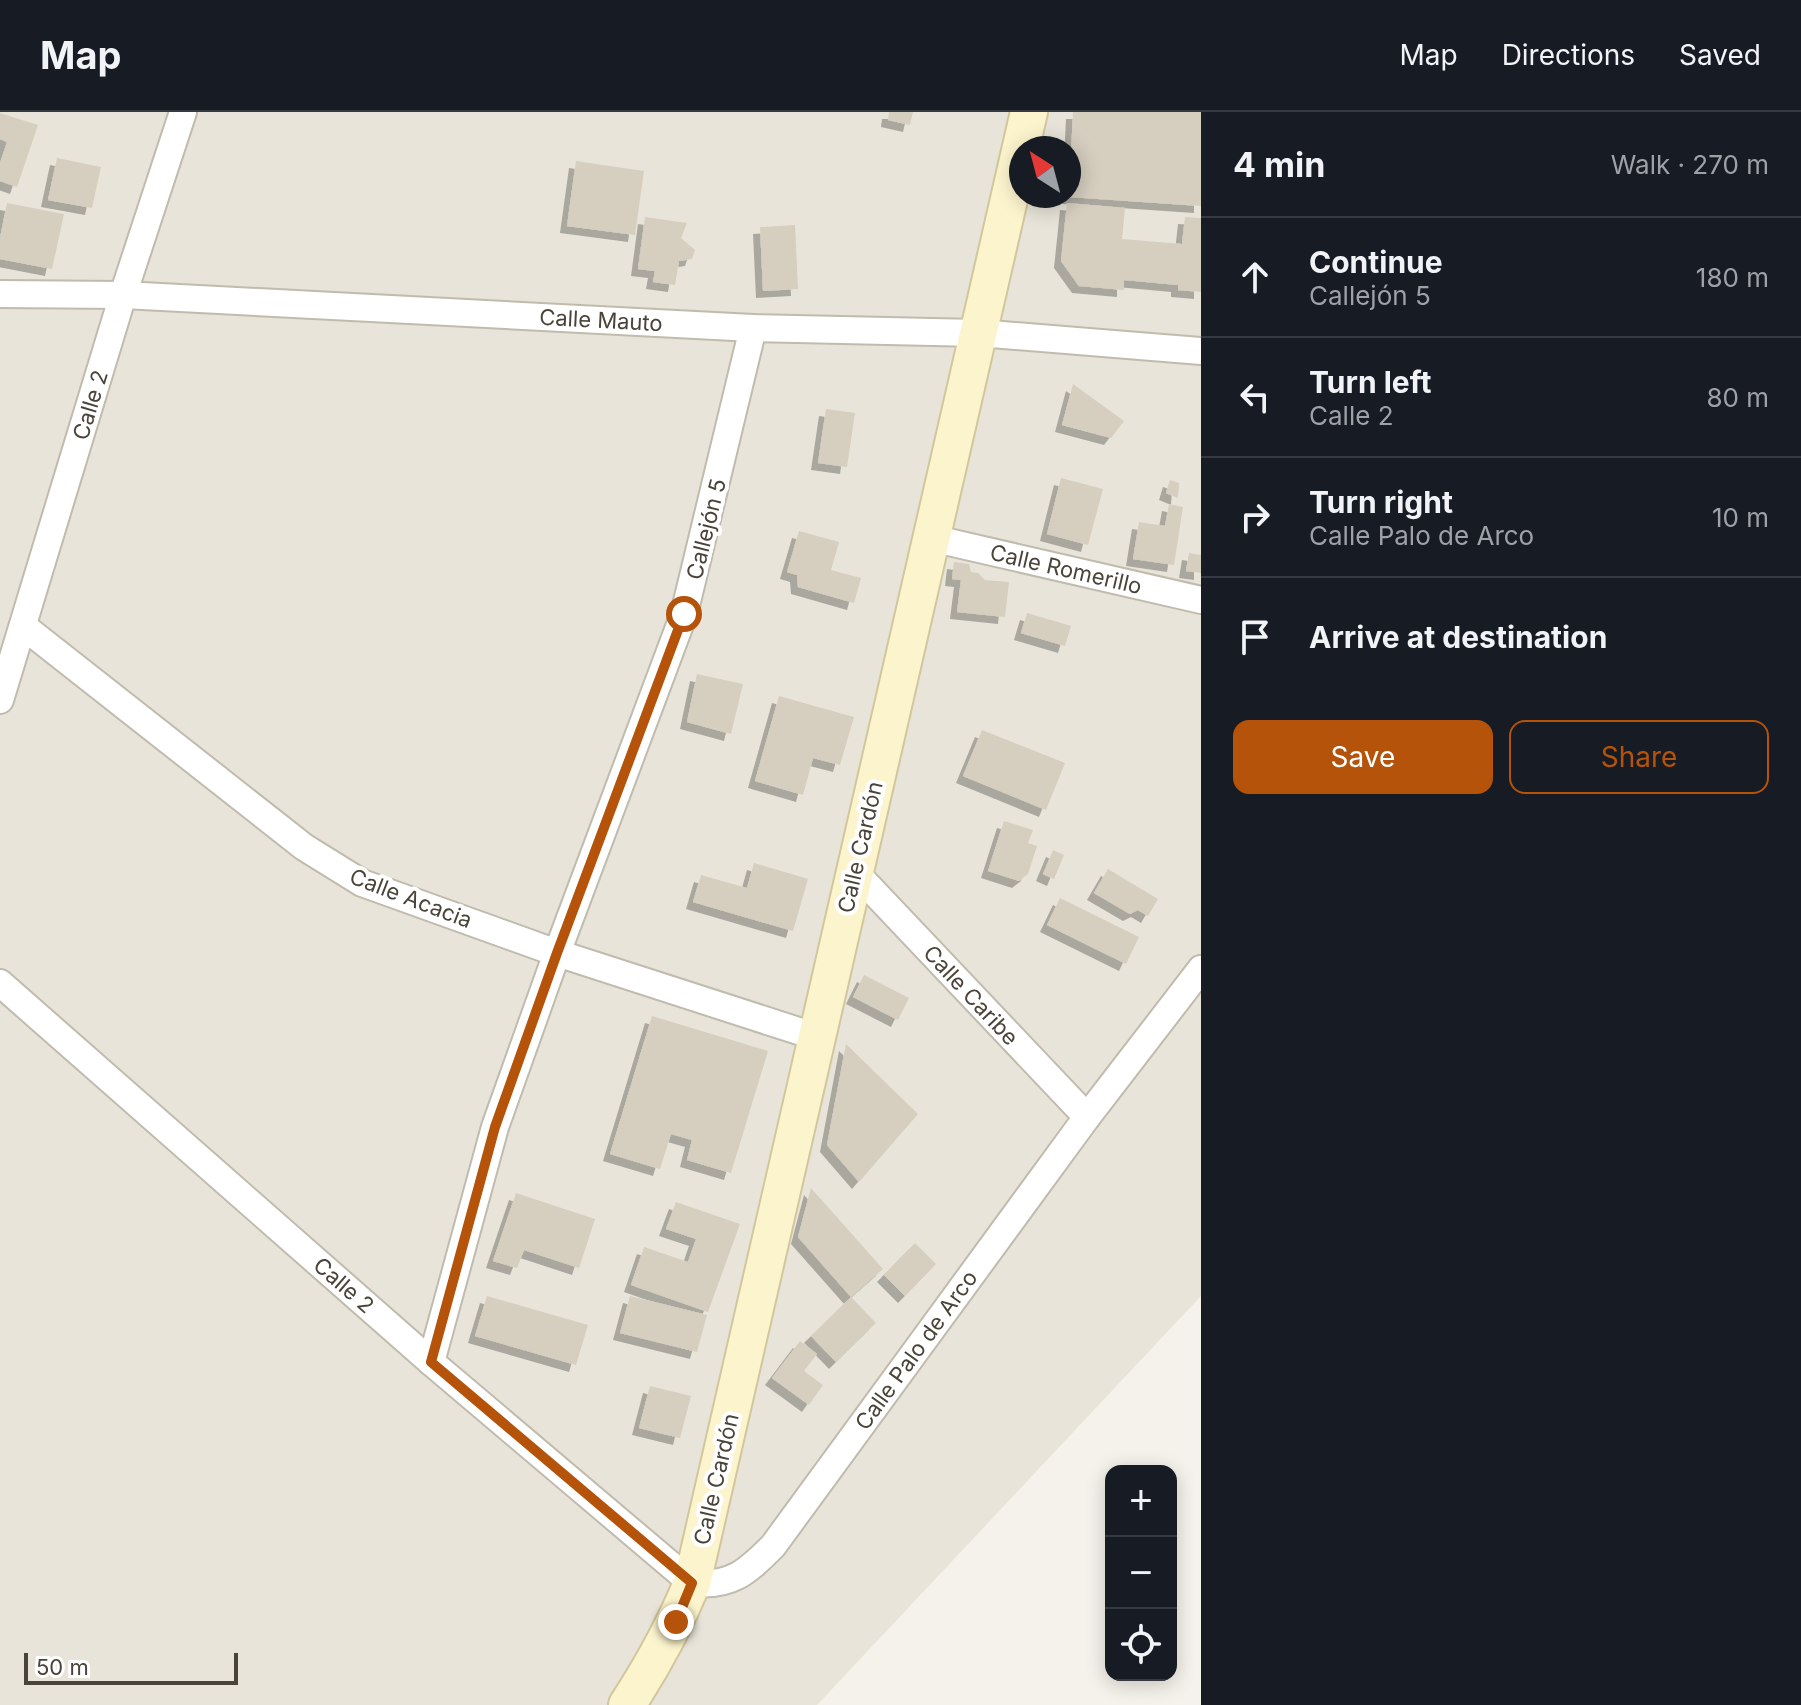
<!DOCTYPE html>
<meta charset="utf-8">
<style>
:root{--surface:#171b24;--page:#242831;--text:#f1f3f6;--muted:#9ea1a6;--line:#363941;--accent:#b45309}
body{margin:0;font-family:Inter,sans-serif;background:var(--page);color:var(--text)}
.controls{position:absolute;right:24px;bottom:24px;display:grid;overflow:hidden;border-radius:16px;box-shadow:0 4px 20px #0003}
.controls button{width:72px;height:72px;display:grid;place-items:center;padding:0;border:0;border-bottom:2px solid var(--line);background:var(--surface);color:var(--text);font:40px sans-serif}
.compass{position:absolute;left:1009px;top:24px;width:72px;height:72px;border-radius:50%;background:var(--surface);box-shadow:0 4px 20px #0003;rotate:324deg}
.scale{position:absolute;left:24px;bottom:20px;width:214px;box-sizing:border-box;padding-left:8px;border:4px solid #494339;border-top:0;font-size:22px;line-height:28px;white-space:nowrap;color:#494339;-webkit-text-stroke:6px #fff;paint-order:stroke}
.stop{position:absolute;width:24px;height:24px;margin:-18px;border:6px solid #b45309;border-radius:50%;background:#fff}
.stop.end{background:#b45309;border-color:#fff;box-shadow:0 2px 8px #0008}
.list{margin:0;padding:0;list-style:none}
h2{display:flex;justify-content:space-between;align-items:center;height:104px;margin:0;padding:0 32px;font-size:34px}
h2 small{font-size:26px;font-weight:400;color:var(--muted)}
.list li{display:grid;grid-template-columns:52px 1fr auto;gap:24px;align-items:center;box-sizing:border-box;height:120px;padding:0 32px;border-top:2px solid var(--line)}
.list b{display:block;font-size:30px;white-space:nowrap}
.list p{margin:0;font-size:26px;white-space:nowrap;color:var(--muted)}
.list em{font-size:26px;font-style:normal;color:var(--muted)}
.actions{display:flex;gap:16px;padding:24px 32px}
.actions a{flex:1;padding:18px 0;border:2px solid var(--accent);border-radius:16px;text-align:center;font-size:28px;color:var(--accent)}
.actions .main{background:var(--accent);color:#fff}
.icon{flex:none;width:44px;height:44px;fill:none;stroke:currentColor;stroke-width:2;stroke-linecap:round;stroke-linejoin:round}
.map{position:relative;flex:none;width:1201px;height:1593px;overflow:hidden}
header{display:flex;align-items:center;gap:48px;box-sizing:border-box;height:112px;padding:0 40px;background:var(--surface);border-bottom:2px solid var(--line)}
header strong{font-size:38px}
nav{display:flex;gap:44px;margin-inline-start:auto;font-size:28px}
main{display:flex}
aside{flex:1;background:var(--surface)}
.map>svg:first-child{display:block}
.residential{fill:#e8e4d9;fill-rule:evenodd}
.building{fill:#d6cfc0;filter:url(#shadow)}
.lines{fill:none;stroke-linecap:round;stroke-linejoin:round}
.street-casing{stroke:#c0bbad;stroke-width:30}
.secondary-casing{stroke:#d2c79c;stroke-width:40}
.street{stroke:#fff;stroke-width:26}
.secondary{stroke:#fcf4cd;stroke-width:36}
.route{stroke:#b45309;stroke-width:10}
.labels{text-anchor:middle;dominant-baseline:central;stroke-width:8;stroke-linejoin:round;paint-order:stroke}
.street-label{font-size:22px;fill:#494339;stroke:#fff}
</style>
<header>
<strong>Map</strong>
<nav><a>Map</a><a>Directions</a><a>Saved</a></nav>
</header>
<main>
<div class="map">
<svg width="1201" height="1593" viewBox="0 0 1201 1593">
<defs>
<filter id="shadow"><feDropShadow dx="-7" dy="7" stdDeviation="0" flood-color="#0004"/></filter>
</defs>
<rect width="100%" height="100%" fill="#f5f2eb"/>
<!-- residential -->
<path class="residential" d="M0,0H1201V1184L817,1593H0ZM1021,36H1069V84H1021Z"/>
<!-- building -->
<g class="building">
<polygon points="889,0 913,0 910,13 888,8"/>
<polygon points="1073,0 1201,0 1201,94 1069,85"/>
<polygon points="0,1 38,13 17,75 0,69 0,51 7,30 0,27"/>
<polygon points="57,46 101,55 92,96 48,88"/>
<polygon points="576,49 644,59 635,123 567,114"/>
<polygon points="7,91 64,102 52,157 0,147 0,126"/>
<polygon points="1067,91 1125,96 1122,127 1182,132 1185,105 1201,106 1201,180 1178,178 1178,173 1124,168 1124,178 1079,174 1061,149"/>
<polygon points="645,105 687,111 681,126 695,138 692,147 679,149 675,173 653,170 655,159 638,157"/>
<polygon points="795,113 798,177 763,179 760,115"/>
<polygon points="1073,272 1124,309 1111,326 1062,313"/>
<polygon points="826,297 855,301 847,355 818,351"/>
<polygon points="1061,366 1103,377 1088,433 1047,422"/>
<polygon points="1170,368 1179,371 1178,386 1166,381"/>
<polygon points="1169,392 1183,395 1174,453 1133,447 1139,410 1165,414"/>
<polygon points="799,419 839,430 831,458 861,466 854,491 798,475 797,463 787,460"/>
<polygon points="1189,441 1201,443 1201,461 1186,459"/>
<polygon points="954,450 969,452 971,460 978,461 985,468 1009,470 1005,505 957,500 961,468 952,467"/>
<polygon points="1027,501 1071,514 1065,534 1021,521"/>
<polygon points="697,562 743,572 731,622 687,610"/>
<polygon points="779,584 854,605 840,653 813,646 803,683 755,669"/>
<polygon points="982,618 1065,651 1046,698 963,664"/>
<polygon points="1004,709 1033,718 1028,731 1037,734 1028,762 1019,769 988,759"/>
<polygon points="1053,738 1064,743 1054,767 1043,762"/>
<polygon points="754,751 808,767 793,819 693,790 701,763 747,776"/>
<polygon points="1108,757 1158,787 1148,804 1138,798 1130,802 1094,781"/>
<polygon points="1060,786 1139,825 1126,852 1047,813"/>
<polygon points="864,863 909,886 898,908 853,885"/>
<polygon points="652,904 768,939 731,1061 687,1048 692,1028 671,1022 660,1057 610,1042"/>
<polygon points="846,932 918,1002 859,1070 827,1033"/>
<polygon points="811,1076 883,1157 851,1185 798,1125"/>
<polygon points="516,1081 595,1107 579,1156 524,1138 517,1156 493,1149"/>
<polygon points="676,1090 740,1112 708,1200 631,1173 644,1135 688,1150 696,1127 666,1117"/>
<polygon points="915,1131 936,1152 905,1184 884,1163"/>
<polygon points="487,1184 588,1213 576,1253 475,1224"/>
<polygon points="630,1184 707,1203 697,1240 620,1221"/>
<polygon points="851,1185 876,1211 836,1250 811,1224"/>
<polygon points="800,1229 817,1242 804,1259 823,1273 809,1293 772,1266"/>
<polygon points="650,1274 691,1284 680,1326 639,1316"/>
</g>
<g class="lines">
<defs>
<g id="street">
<polyline points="0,182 123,183 753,216 978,221 1201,239"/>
<polyline points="931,426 1201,488"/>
<polyline points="23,514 304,735 362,771 557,841 817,925"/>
<polyline points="0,588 123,183 183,0"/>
<polyline points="855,760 1087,1005"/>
<path d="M0,871L431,1250L692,1471C731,1475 747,1460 773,1434L1087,1005L1201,857"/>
<polyline points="431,1250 495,1015 557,841 684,502 753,216"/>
</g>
<path id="secondary" d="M627,1593C653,1553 674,1515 692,1471L1029,0"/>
</defs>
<!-- street casing -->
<use href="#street" class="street-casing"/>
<!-- secondary casing -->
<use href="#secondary" class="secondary-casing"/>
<!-- street -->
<use href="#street" class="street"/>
<!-- secondary -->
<use href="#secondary" class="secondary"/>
</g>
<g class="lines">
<!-- route -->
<polyline class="route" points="676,1510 692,1471 431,1250 495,1015 557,841 684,502"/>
</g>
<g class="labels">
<!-- street labels -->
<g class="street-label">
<text transform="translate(601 208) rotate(3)">Calle Mauto</text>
<text transform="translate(90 293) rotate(-73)">Calle 2</text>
<text transform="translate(706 417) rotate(-76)">Callejón 5</text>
<text transform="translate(1066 457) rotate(13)">Calle Romerillo</text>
<text transform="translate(860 735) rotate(-77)">Calle Cardón</text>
<text transform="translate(411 786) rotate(21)">Calle Acacia</text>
<text transform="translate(971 883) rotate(47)">Calle Caribe</text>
<text transform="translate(344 1173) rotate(41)">Calle 2</text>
<text transform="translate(916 1238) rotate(-54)">Calle Palo de Arco</text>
<text transform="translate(716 1367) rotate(-77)">Calle Cardón</text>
</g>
</g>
</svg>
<div class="controls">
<button>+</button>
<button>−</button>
<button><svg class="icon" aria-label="locate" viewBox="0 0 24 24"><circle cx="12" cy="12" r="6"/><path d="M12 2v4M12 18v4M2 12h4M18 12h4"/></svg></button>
</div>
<svg class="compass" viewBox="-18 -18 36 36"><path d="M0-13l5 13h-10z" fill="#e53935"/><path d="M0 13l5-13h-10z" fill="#9ea1a6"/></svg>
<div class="scale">50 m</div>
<div class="stop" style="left:684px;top:502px"></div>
<div class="stop end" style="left:676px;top:1510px"></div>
</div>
<aside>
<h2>4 min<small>Walk · 270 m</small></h2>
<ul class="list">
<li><svg class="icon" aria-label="ahead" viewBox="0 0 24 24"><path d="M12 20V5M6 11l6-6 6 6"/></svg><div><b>Continue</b><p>Callejón 5</p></div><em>180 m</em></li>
<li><svg class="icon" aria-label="left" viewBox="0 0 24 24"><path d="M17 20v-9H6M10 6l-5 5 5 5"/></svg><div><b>Turn left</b><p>Calle 2</p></div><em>80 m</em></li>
<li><svg class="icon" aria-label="right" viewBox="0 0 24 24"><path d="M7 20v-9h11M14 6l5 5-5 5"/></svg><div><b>Turn right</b><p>Calle Palo de Arco</p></div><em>10 m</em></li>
<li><svg class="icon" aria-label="arrive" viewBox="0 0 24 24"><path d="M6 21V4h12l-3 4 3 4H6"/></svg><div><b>Arrive at destination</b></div></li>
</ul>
<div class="actions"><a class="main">Save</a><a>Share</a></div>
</aside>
</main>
